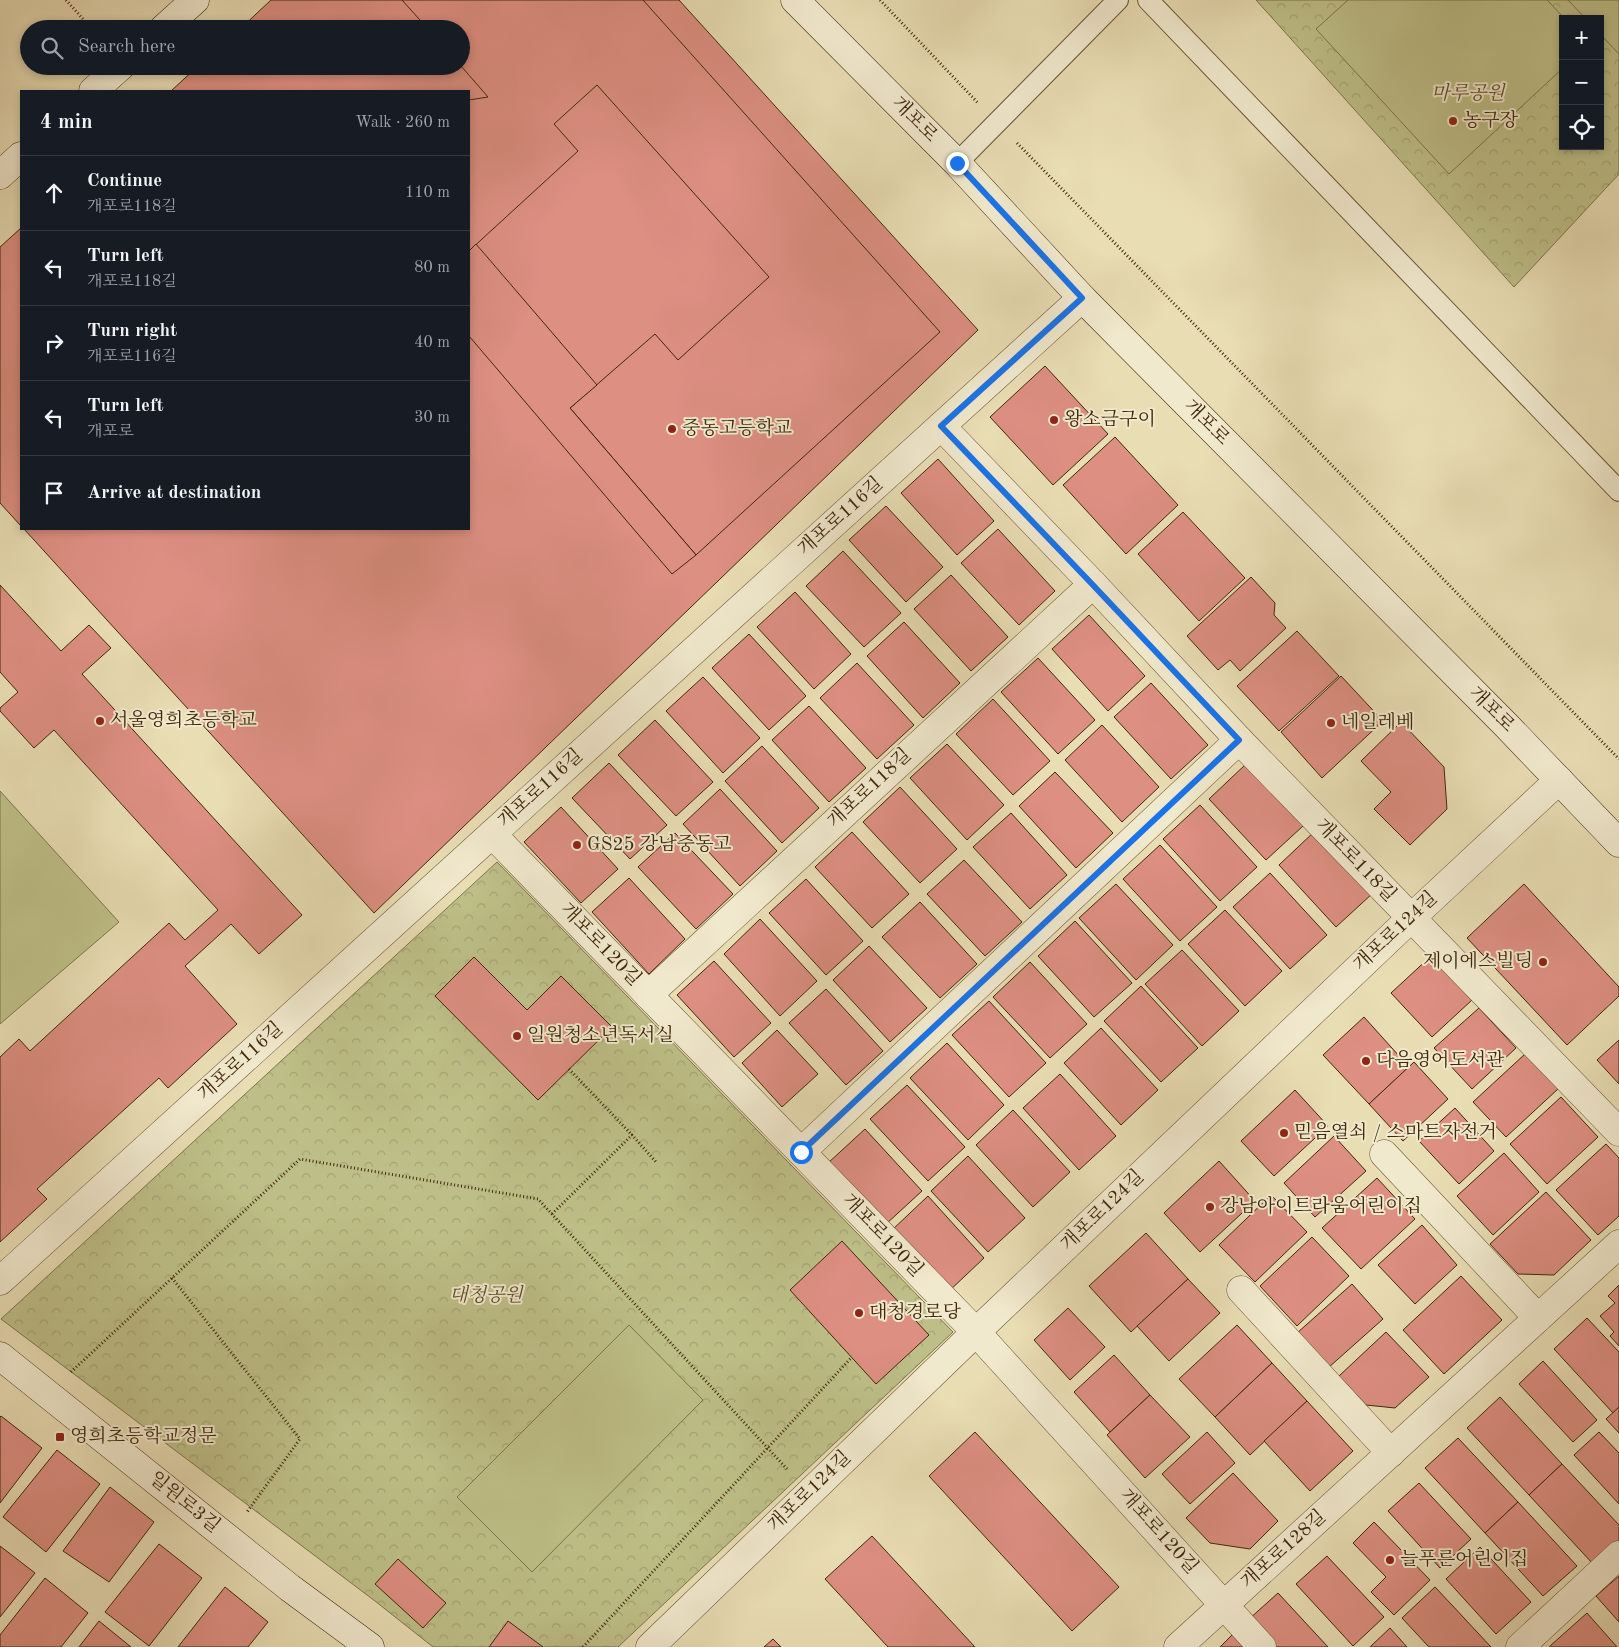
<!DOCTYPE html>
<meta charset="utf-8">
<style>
:root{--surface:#171b24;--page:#20242c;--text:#f1f3f6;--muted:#9ea1a6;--line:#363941}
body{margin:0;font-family:"Old Standard TT","Noto Serif KR",serif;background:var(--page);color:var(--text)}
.controls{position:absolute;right:15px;top:15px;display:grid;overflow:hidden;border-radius:0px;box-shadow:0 2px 8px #0003}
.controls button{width:45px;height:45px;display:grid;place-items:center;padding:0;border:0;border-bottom:1px solid var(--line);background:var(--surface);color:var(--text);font:25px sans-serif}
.stop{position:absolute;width:15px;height:15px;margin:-11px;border:4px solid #1a73e8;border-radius:50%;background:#fff}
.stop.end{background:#1a73e8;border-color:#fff;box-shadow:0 1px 5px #0008}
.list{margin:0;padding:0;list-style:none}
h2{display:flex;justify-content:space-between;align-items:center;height:65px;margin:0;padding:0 20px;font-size:21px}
h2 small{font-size:16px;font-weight:400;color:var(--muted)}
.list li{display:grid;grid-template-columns:32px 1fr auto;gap:15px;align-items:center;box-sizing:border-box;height:75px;padding:0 20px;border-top:1px solid var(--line)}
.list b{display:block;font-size:19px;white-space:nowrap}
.list p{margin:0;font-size:16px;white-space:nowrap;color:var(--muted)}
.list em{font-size:16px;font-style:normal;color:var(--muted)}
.icon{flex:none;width:28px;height:28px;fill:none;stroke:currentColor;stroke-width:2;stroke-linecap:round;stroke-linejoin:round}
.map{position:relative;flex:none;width:1619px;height:1647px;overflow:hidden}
.search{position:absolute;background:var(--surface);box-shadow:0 2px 8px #0003;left:20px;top:20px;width:450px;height:55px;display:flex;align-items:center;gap:12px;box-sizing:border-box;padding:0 18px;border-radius:28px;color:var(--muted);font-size:19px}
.panel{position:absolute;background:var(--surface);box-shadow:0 2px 8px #0003;left:20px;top:90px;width:450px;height:440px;border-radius:0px}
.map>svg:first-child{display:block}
.park{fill:url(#park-crowns);stroke:#7f7449;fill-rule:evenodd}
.pitch{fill:#bebf88;stroke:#7f7449}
.building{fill:#dd8f82;stroke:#40280a}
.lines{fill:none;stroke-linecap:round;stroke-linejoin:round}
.lane-casing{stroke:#6a5534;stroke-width:22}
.street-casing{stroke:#6a5534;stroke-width:29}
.secondary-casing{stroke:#40280a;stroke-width:29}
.path{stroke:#40280a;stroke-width:3;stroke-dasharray:1 2.5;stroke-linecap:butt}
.lane{stroke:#f1e9ce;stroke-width:20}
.street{stroke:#f1e9ce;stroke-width:28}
.secondary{stroke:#f1e9ce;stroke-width:28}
.route{stroke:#1a73e8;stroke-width:6}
.poi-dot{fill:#8f2418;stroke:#f1e9ce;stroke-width:2}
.labels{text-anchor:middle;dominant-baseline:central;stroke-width:4;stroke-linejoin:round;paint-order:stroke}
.park-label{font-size:19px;font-style:italic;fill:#604e2a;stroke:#f1e9ce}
.street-label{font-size:19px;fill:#40280a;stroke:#f1e9ce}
.poi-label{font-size:19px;fill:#40280a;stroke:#f1e9ce;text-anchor:start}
</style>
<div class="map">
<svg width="1619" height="1647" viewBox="0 0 1619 1647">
<defs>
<pattern id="park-crowns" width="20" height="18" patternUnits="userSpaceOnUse" patternTransform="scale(1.25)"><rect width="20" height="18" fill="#bebf88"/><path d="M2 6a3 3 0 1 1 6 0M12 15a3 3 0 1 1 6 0" fill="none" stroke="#a4a474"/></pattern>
</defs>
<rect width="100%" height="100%" fill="#e9ddb4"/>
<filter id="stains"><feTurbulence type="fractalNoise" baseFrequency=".004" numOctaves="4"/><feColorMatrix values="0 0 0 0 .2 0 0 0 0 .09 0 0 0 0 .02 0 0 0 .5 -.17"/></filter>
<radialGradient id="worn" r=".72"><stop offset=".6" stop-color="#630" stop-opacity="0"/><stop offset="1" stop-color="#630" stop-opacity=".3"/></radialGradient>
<!-- park -->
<g class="park">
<path d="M1256,0H1619V174L1514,287ZM1563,19H1600V146H1563Z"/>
<polygon points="497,862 953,1332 618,1647 433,1647 375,1601 1,1319"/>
</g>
<!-- pitch -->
<g class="pitch">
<polygon points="1348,0 1547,0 1565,19 1563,19 1563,68 1449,174 1316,29"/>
<polygon points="1568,0 1619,0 1619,54 1600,34 1600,19 1586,19"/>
<polygon points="0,791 119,922 0,1024"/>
<polygon points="629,1325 703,1400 532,1572 457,1497"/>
</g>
<!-- building -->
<g class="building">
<polygon points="271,0 679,0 978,330 374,913 24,529 469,529 469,91 171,91 198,66 461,66 461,29 240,29"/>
<polygon points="402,0 643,0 940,332 696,555 570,408 655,334 678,360 769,277 597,85 554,124 578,151 469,251 469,100 488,97 461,66 461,29 428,29"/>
<polygon points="21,228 21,526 0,503 0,247"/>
<polygon points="476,244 597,385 570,408 696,555 672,574 469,336 469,251"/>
<polygon points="1045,366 1108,434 1053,485 990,417"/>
<polygon points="1115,437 1178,505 1126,554 1063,485"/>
<polygon points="938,459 994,521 957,555 901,493"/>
<polygon points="886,506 943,567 906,602 849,540"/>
<polygon points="1183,512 1245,578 1199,621 1138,554"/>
<polygon points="998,529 1055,591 1019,625 961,563"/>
<polygon points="843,551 901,613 864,647 806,586"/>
<polygon points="951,575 1008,637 971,671 914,609"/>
<polygon points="1251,577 1275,603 1274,615 1286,628 1240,671 1230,660 1218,670 1187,636"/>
<polygon points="0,585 61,651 89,625 111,648 82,674 302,915 259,954 231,924 185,966 237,1024 168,1088 159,1078 37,1189 47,1199 0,1242 0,1057 19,1039 30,1051 169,923 185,940 218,910 54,730 34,748 0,711 0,708 18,692 0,672"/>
<polygon points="795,592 851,654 814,689 757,627"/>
<polygon points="1089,615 1145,676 1108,711 1052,649"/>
<polygon points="904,622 960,683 923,718 867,656"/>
<polygon points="1297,631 1339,676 1279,731 1237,686"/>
<polygon points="749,634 806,696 769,730 712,668"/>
<polygon points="1038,658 1095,720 1058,754 1001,692"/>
<polygon points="857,663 914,725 877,759 820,698"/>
<polygon points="1341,676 1383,721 1322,778 1281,732"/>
<polygon points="703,677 760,738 723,773 666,711"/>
<polygon points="1151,683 1208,745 1171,779 1114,717"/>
<polygon points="993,699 1050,761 1013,795 956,734"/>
<polygon points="809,706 866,768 829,802 772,740"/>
<polygon points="655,720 713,782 676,816 618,755"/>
<polygon points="1401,722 1444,767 1447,809 1410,845 1374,809 1391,792 1361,761"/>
<polygon points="1102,725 1159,787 1122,822 1065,760"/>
<polygon points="947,744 1004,805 967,840 910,778"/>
<polygon points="762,746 819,808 782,843 725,781"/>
<polygon points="609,763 667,825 630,859 572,798"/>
<polygon points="1246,764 1303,826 1266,860 1209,799"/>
<polygon points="1055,772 1113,833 1076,868 1019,806"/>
<polygon points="900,787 957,849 920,883 863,822"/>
<polygon points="720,789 777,851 740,886 683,824"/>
<polygon points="1200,805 1257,867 1220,901 1163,839"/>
<polygon points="561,807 618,869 581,903 524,842"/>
<polygon points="1011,813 1067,875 1030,909 973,847"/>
<polygon points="1315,831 1373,893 1336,927 1279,865"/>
<polygon points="852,832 909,894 872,928 815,867"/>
<polygon points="675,833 733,894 696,929 638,867"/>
<polygon points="1160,845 1217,907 1180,941 1123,879"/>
<polygon points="964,860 1022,922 985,956 927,894"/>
<polygon points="1270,873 1327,935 1290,969 1233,907"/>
<polygon points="629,878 685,939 649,974 592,912"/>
<polygon points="806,879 863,941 826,975 769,913"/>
<polygon points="1116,884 1173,945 1136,980 1079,918"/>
<polygon points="1524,884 1619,987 1619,996 1567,1045 1467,938"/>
<polygon points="920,902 977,964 940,998 882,937"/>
<polygon points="1225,910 1282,971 1245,1006 1188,944"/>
<polygon points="760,919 817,981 780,1016 724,954"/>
<polygon points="1075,921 1132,983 1094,1017 1038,956"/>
<polygon points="869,946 927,1008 890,1042 833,980"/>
<polygon points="1182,950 1239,1011 1202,1046 1145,984"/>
<polygon points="1431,956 1472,1000 1432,1037 1391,993"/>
<polygon points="474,957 527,1010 561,976 612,1027 538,1100 435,996"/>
<polygon points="714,961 771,1023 734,1057 677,995"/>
<polygon points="1030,962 1087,1024 1050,1058 993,997"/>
<polygon points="1141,986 1198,1048 1161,1082 1104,1021"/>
<polygon points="826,989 883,1051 846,1085 789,1023"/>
<polygon points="989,1001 1046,1063 1009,1097 952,1035"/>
<polygon points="1479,1008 1516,1048 1472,1089 1434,1048"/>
<polygon points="1364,1017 1409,1067 1369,1104 1323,1055"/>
<polygon points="1101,1028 1158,1090 1121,1125 1064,1063"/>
<polygon points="777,1030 818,1074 782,1107 742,1063"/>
<polygon points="1619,1040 1619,1084 1597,1060"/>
<polygon points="947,1043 1004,1105 968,1140 910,1078"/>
<polygon points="1525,1054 1558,1089 1506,1137 1473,1102"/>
<polygon points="1414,1062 1448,1099 1403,1141 1369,1104"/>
<polygon points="1060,1074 1116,1136 1079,1170 1023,1108"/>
<polygon points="907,1085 965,1147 928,1181 870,1119"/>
<polygon points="1295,1090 1328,1126 1274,1176 1241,1141"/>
<polygon points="1561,1097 1598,1137 1547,1184 1510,1144"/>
<polygon points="1455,1108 1494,1151 1459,1184 1419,1141"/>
<polygon points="1013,1110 1070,1172 1033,1207 976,1145"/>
<polygon points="865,1129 922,1191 885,1225 828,1163"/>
<polygon points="1334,1136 1366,1171 1315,1217 1284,1183"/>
<polygon points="1606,1144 1619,1158 1619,1216 1598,1235 1556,1190"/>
<polygon points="1504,1153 1539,1192 1493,1235 1457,1196"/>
<polygon points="968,1156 1025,1218 988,1252 931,1191"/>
<polygon points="1219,1161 1255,1201 1200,1252 1164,1213"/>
<polygon points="1377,1178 1415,1219 1361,1269 1322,1228"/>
<polygon points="1546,1192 1591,1240 1554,1275 1518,1274 1490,1244"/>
<polygon points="1271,1195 1307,1232 1255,1282 1219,1245"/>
<polygon points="928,1196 984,1258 947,1293 891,1231"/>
<polygon points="1422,1225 1457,1265 1415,1304 1378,1265"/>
<polygon points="1146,1233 1188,1279 1131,1332 1089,1286"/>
<polygon points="1312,1237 1349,1276 1297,1326 1260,1286"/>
<polygon points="842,1241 929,1335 876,1384 790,1290"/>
<polygon points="1461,1276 1502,1320 1444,1374 1403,1330"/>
<polygon points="1188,1279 1220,1313 1169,1361 1137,1326"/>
<polygon points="1352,1284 1383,1319 1328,1368 1297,1333"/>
<polygon points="1619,1285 1619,1346 1610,1336 1614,1332 1600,1316 1615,1303 1608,1296"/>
<polygon points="1068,1308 1105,1347 1070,1380 1034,1340"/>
<polygon points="1587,1318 1619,1352 1619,1407 1613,1413 1554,1349"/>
<polygon points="1237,1325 1272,1363 1215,1417 1179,1379"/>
<polygon points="1386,1332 1429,1377 1395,1408 1366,1405 1339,1376"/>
<polygon points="1114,1355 1150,1395 1110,1432 1074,1392"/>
<polygon points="1543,1361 1597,1420 1573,1442 1519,1384"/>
<polygon points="1272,1363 1307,1401 1250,1455 1215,1417"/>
<polygon points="1150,1395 1190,1437 1145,1478 1107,1435"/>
<polygon points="1500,1397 1562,1464 1529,1495 1467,1428"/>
<polygon points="1307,1401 1353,1451 1310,1491 1264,1441"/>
<polygon points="1619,1407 1619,1433 1606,1419"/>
<polygon points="1,1416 42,1448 0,1503 0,1417"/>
<polygon points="975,1432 1119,1587 1072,1631 929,1476"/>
<polygon points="1207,1432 1235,1463 1190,1504 1162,1474"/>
<polygon points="1599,1432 1619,1453 1619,1504 1574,1455"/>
<polygon points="1458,1438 1518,1502 1485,1533 1425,1468"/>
<polygon points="57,1450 100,1484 46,1552 3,1517"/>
<polygon points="1562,1464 1619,1525 1619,1541 1594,1565 1529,1495"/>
<polygon points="1233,1473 1278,1521 1250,1549 1210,1543 1186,1518"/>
<polygon points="1419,1483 1471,1539 1440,1568 1388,1511"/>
<polygon points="110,1487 154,1522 109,1582 63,1551"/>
<polygon points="1518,1502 1577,1566 1543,1596 1485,1533"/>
<polygon points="1374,1522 1430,1580 1394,1615 1371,1592 1386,1577 1353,1543"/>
<polygon points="872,1536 975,1647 888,1647 825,1579"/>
<polygon points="159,1544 202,1578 149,1646 105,1612"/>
<polygon points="0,1546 35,1573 0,1617"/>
<polygon points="1480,1547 1531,1602 1496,1634 1446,1579"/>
<polygon points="1327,1556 1384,1617 1353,1646 1296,1584"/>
<polygon points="398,1559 446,1603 423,1628 375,1584"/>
<polygon points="1619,1576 1619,1622 1596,1596"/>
<polygon points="45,1578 88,1613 61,1647 0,1647 0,1635"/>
<polygon points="225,1587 268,1622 248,1647 178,1647"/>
<polygon points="1435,1587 1451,1604 1491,1647 1429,1647 1402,1618"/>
<polygon points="1278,1593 1328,1647 1274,1647 1248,1620"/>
<polygon points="1587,1613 1617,1647 1550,1647 1550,1646"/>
<polygon points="99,1621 131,1647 79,1647"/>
<polygon points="508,1621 543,1647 489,1647"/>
<polygon points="1390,1628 1407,1647 1370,1647"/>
<polygon points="1233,1634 1247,1647 1220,1647"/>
<polygon points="773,1639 781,1647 764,1647"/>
</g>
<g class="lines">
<defs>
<g id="lane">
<polyline points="1148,0 1619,491"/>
<polyline points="957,163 1118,0"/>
</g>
<g id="street">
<polyline points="941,426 1093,584 1239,740 1619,1132"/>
<polyline points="492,834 976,1332 1262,1647"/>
<polyline points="648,995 1093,584"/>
<polyline points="801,1152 1239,740"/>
<polyline points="1384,1154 1538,1318"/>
<polyline points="0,1281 1082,298"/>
<polyline points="1241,1290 1391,1453"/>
<polyline points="650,1647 976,1332 1411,918 1559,780"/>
<polyline points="1178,1647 1619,1244"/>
<polyline points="1520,1647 1619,1555"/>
</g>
<g id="secondary">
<polyline points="795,0 957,163 1082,298 1505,724 1619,843"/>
<polyline points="163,29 195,0"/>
<polyline points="93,91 121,66"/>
<polyline points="0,175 21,156"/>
<polyline points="0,1356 290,1588 370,1647"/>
</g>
</defs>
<!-- lane casing -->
<use href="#lane" class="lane-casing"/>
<!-- street casing -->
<use href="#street" class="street-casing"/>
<!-- secondary casing -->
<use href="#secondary" class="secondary-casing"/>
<!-- path -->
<g class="path">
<polyline points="66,0 83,19"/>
<polyline points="880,0 978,103"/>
<polyline points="1017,143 1619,759"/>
<polyline points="569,1069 632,1135"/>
<polyline points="552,1214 632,1135 656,1162"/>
<polyline points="172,1278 300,1439 247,1512"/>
<polyline points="71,1372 300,1159 538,1199 787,1469"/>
<polyline points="583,1647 852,1357"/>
</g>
<!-- lane -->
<use href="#lane" class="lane"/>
<!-- street -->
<use href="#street" class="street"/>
<!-- secondary -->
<use href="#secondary" class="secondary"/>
</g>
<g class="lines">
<!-- route -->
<polyline class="route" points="801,1152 1239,740 1092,584 941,426 1082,298 957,163"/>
</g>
<!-- markers -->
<g class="poi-dot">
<circle cx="1453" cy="121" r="5"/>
<circle cx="1054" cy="420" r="5"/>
<circle cx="672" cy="429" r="5"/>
<circle cx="100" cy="721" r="5"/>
<circle cx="1331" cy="723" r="5"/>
<circle cx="577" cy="845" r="5"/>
<circle cx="1543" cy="962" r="5"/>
<circle cx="517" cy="1036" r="5"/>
<circle cx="1366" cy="1061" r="5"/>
<circle cx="1284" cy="1133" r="5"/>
<circle cx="1210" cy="1207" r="5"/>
<circle cx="859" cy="1313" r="5"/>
<rect x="55" y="1432" width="10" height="10" rx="2.5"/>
<circle cx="1390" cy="1560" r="5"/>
</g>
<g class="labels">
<!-- park labels -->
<g class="park-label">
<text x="1468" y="94">마루공원</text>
<text x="486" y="1296">대청공원</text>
</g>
<!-- street labels -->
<g class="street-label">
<text transform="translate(914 120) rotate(45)">개포로</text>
<text transform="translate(1206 423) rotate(45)">개포로</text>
<text transform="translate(841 517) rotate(-42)">개포로116길</text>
<text transform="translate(1491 710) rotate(45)">개포로</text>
<text transform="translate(541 789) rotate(-42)">개포로116길</text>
<text transform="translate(870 789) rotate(-43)">개포로118길</text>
<text transform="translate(1355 861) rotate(46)">개포로118길</text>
<text transform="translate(1396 932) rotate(-43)">개포로124길</text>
<text transform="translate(600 945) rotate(46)">개포로120길</text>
<text transform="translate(241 1062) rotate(-42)">개포로116길</text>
<text transform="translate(1103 1211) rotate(-44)">개포로124길</text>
<text transform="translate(882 1236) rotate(46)">개포로120길</text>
<text transform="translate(810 1492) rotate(-44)">개포로124길</text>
<text transform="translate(184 1503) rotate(39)">일원로3길</text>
<text transform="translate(1158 1532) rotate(48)">개포로120길</text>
<text transform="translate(1284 1550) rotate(-42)">개포로128길</text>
</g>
<!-- poi labels -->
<g class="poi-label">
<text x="1463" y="121">농구장</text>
<text x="1064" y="420">왕소금구이</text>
<text x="682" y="429">중동고등학교</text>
<text x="110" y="721">서울영희초등학교</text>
<text x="1341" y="723">네일레베</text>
<text x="587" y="845">GS25 강남중동고</text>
<text x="1533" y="962" text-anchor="end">제이에스빌딩</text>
<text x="527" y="1036">일원청소년독서실</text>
<text x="1376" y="1061">다음영어도서관</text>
<text x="1294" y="1133">믿음열쇠 / 스마트자전거</text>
<text x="1220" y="1207">강남아이트라움어린이집</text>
<text x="869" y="1313">대청경로당</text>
<text x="70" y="1437">영희초등학교정문</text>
<text x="1400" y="1560">늘푸른어린이집</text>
</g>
</g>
<rect width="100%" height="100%" filter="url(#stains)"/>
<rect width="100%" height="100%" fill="url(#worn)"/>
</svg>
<div class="controls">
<button>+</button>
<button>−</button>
<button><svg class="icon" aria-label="locate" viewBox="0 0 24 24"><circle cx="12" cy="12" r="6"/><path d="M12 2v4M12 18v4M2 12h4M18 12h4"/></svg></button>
</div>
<div class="stop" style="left:801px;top:1152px"></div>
<div class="stop end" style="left:957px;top:163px"></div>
<div class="search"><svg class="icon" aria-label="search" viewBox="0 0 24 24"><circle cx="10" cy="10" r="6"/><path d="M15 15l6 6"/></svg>Search here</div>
<section class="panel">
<h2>4 min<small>Walk · 260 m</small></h2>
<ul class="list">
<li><svg class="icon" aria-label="ahead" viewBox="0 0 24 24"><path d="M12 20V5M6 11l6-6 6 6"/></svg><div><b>Continue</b><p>개포로118길</p></div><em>110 m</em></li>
<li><svg class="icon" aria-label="left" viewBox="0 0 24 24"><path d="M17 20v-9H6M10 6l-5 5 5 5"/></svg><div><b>Turn left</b><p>개포로118길</p></div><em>80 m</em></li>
<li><svg class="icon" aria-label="right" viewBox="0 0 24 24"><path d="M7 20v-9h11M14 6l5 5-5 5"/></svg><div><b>Turn right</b><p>개포로116길</p></div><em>40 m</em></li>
<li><svg class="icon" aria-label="left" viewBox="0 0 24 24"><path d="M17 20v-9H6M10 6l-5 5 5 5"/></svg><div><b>Turn left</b><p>개포로</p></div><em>30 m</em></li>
<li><svg class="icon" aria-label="arrive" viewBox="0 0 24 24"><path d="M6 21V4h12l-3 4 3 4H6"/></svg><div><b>Arrive at destination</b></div></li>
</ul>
</section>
</div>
